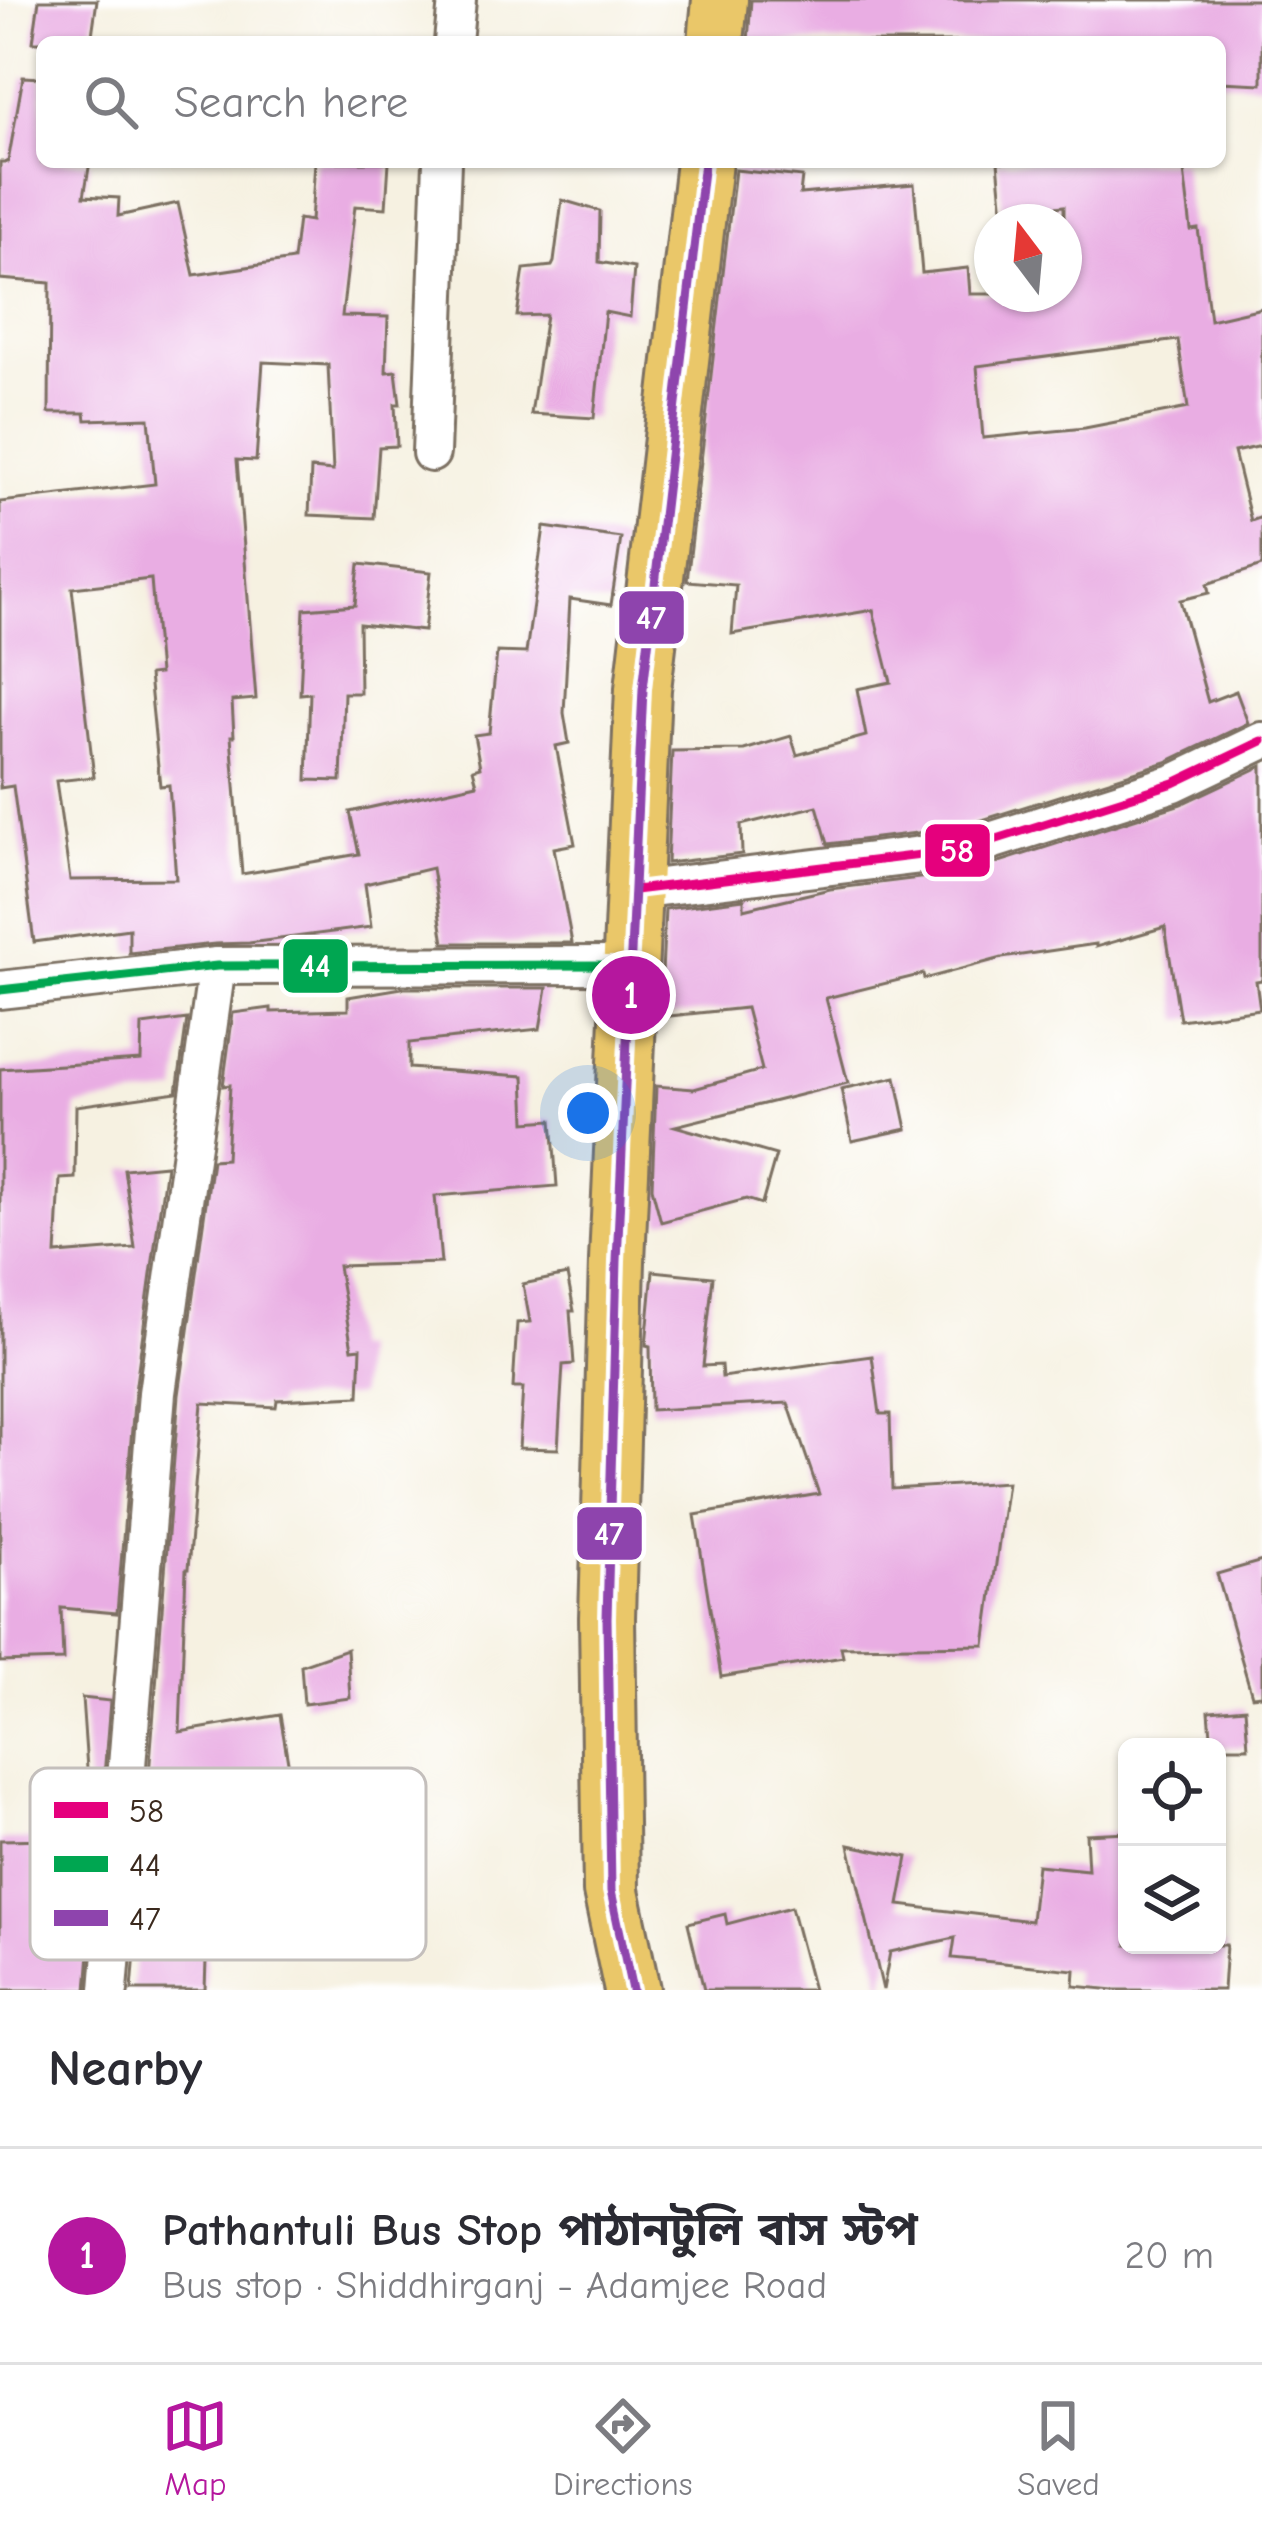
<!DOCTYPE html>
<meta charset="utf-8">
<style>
:root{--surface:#fff;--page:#f2f2f3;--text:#2b2b33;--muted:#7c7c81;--line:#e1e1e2;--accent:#b5179e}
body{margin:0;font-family:"Comic Neue","Noto Sans Bengali",sans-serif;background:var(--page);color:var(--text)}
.controls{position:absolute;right:36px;bottom:36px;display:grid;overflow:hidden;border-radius:18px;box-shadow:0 3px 9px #0004}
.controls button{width:108px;height:108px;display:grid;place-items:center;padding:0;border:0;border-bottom:3px solid var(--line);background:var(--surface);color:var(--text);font:60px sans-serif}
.compass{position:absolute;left:974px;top:204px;width:108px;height:108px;border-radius:50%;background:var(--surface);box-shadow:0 3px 9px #0004;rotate:344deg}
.you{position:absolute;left:588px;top:1113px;width:42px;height:42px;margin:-30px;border:9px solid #fff;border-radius:50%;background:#1a73e8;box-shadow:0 0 0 18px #1a73e833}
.badge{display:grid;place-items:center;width:78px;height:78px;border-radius:50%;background:var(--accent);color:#fff;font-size:39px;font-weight:700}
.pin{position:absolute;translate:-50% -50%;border:6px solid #fff;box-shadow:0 3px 12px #0006}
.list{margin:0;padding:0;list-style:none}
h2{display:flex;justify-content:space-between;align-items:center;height:156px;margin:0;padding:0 48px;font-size:51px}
h2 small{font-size:39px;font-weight:400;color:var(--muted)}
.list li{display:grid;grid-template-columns:78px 1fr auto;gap:36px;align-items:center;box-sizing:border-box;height:216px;padding:0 48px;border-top:3px solid var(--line)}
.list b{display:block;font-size:45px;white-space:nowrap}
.list p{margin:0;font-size:39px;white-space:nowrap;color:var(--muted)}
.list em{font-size:39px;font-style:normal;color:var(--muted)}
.icon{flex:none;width:66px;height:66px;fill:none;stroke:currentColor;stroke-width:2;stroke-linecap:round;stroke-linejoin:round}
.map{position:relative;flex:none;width:1262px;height:1990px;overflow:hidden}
.search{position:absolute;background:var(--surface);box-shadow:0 3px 9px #0004;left:36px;right:36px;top:36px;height:132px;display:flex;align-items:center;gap:30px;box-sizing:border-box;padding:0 42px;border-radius:18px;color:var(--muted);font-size:45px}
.sheet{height:372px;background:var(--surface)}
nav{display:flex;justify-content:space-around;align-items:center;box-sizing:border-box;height:168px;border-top:3px solid var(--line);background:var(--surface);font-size:33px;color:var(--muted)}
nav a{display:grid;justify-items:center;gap:6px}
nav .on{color:var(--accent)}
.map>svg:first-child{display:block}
.building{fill:#e9ade3;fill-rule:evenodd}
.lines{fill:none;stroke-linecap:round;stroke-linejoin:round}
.minor-casing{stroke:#7c7062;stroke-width:42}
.primary-casing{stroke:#7c7062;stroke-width:60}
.minor{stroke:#fff;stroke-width:36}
.primary{stroke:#eac769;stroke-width:54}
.bus-1-casing{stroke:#fff;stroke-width:18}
.bus-2-casing{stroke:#fff;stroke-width:18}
.bus-3-casing{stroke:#fff;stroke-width:18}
.bus-1{stroke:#e5007d;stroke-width:9}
.bus-2{stroke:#00a651;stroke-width:9}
.bus-3{stroke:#8e44ad;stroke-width:9}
.key{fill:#fff;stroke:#c4bfbc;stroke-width:3}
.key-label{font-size:33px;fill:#3b2a1e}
.line-badge{stroke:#fff;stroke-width:4.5}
.badge-label{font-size:33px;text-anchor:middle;font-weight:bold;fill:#fff}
</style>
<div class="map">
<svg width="1262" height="1990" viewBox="0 0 1262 1990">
<rect width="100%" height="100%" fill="#fff"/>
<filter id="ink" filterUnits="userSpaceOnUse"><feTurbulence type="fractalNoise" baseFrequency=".00833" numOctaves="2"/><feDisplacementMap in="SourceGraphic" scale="24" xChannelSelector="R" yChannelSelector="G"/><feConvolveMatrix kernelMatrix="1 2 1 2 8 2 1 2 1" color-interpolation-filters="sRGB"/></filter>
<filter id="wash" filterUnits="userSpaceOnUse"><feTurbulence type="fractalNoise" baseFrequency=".004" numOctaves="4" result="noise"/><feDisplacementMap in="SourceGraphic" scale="48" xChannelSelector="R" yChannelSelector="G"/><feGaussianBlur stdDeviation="2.7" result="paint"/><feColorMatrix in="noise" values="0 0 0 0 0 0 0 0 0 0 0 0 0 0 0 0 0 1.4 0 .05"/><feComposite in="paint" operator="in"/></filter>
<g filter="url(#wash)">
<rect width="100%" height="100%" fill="#f6f1e1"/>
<g id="blocks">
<!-- building -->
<g class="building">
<polygon points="39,0 97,0 91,42 33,42"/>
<polygon points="751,0 1262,0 1262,84 1220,82 1220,42 748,42"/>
<path d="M23,77L42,78V162H90L84,196L119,198L118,216L178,203L194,275L293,260L298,219L311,221L315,162H389L386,208L355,206L342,316L388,317L386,372L396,371L400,404H395L397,446L379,447L374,518L309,515L311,469L333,471L328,365L263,362L256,461L237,460L256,699L232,701L234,736H231L242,874L359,854L350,812L477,784L473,769L480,767L474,735L489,733L497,652L526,653L544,527L621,538L611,605L570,599L564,713L569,743L556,746L575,844L554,848L572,943H444L432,868L365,884L371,927L249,943L215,944L129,953V929L34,942L13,786L0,788V502L155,484L149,418L86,420L85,413H49L50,283L0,279V162H8ZM151,579L159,674L149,675L160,786L169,785L176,879L70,880L56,781L94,777L72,588Z"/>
<path d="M998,162H1183L1191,230L1198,229L1210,320L1262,308V446L1234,452L1251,521L1262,517V566L1207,584L1209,593L1180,600L1208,702L1236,691L1248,723L1166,762L957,828L828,844L817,806L741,825L742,854L667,863L672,751L744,750L791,736L797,755L866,736L857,689L891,682L873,610L732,634L736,585L687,581L735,170L802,177L800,194L914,184L922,273L968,268L970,294H1064V206L1003,213ZM1178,340L1188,408L1085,428L983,438L977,366Z"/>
<polygon points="562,200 600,211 599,262 634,268 630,317 605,312 594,418 531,414 546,315 517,316 524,269 552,266 554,262"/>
<polygon points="359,564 431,572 424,631 359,624 360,693 344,693 341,781 307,780 310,693 300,694 304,609 355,605"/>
<polygon points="1262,766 1262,980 1256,981 1260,1009 1180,1020 1165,927 1096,947 1096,944 1002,958 924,979 923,974 826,998 848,1083 675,1126 776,1155 762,1204 746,1199 661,1222 652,1188 656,1086 694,1089 762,1070 746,1008 660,1017 665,909 744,899 744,909 830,889 968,872 1181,804"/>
<polygon points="402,988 547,988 540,1029 409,1043 409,1068 524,1076 526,1122 552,1120 557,1186 435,1196 441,1263 338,1266 352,1349 361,1348 359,1396 277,1400 276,1407 202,1403 188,1569 186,1569 180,1732 280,1715 294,1797 211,1811 205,1990 132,1990 179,1395 212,1160 226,1159 230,1085 223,1086 233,1013 271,1008 271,1012 348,1010 348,997"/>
<polygon points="187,1019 177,1092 76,1106 75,1178 60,1179 56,1254 135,1248 124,1169 166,1165 135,1391 117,1613 61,1608 63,1660 0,1662 0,1069 141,1060 142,1025"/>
<polygon points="896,1077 907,1129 852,1141 841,1089"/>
<polygon points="653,1271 713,1277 703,1366 721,1365 722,1377 872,1356 880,1414 890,1414 892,1489 1007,1482 985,1645 841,1647 843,1657 721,1677 695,1515 819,1494 788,1403 651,1410 650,1346 646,1345"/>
<polygon points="567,1275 574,1311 570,1311 574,1364 563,1365 558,1449 519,1448 523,1388 513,1388 517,1323 530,1322 523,1284"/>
<polygon points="1262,1561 1262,1695 1252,1696 1217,1574"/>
<polygon points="347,1649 350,1698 304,1704 301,1665"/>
<polygon points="82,1698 110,1701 87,1990 0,1990 0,1840 54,1839 53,1828 91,1825"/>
<polygon points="1245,1708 1248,1747 1212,1747 1209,1711"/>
<polygon points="1127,1832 1127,1945 1226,1945 1223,1990 1114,1990 1074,1986 1075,1970 952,1958 955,1938 890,1952 883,1990 849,1845 908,1857 899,1905 1031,1921 1037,1865 1088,1870 1086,1834"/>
<polygon points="791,1907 813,1990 704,1990 688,1923 725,1914 727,1924"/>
</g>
</g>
</g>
<g filter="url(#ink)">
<use href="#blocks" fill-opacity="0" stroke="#7c7062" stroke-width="3"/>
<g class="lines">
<defs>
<g id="minor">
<polyline points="453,42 457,0"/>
<polyline points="431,453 442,162"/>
<polyline points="635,890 962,850 1174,783 1262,741"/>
<polyline points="0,990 217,966 632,965"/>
<polyline points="109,1990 157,1393 217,966"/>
</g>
<g id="primary">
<polyline points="716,42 720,0"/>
<polyline points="632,1990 611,1891 607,1618 617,1261 643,689 704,162"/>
</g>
</defs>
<!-- minor casing -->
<use href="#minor" class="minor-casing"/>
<!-- primary casing -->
<use href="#primary" class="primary-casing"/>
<!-- minor -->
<use href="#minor" class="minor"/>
<!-- primary -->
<use href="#primary" class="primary"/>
<defs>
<polyline id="bus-1" points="635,890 962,850 1174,783 1262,741"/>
<polyline id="bus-2" points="0,990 217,966 632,965"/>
<polyline id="bus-3" points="632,1990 611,1891 607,1618 617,1261 643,689 704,162"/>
</defs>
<!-- bus-1 casing -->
<use href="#bus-1" class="bus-1-casing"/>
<!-- bus-2 casing -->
<use href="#bus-2" class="bus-2-casing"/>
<!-- bus-3 casing -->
<use href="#bus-3" class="bus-3-casing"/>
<!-- bus-1 -->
<use href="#bus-1" class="bus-1"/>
<!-- bus-2 -->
<use href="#bus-2" class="bus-2"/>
<!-- bus-3 -->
<use href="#bus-3" class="bus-3"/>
</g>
</g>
<!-- legend -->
<rect x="30" y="1768" width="396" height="192" rx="18" class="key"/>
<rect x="54" y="1802" width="54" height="16" fill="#e5007d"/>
<rect x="54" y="1856" width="54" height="16" fill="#00a651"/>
<rect x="54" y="1910" width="54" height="16" fill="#8e44ad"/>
<g class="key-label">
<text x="129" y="1822">58</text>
<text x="129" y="1876">44</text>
<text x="129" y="1930">47</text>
</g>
<g class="line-badge">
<rect x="617" y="589" width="69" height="57" rx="12" fill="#8e44ad"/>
<rect x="923" y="822" width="69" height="57" rx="12" fill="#e5007d"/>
<rect x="281" y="937" width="69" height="58" rx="12" fill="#00a651"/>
<rect x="575" y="1505" width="69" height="57" rx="12" fill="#8e44ad"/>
</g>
<g class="badge-label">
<text x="651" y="629">47</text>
<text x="957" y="862">58</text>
<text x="315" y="977">44</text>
<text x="609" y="1545">47</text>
</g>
</svg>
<div class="controls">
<button><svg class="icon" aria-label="locate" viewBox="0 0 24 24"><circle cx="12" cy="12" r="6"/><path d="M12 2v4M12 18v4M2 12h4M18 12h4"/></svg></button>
<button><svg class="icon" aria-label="layers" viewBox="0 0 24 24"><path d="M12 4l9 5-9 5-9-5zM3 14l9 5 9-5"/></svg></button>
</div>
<svg class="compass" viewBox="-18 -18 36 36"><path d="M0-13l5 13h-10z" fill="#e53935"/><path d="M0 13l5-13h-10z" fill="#7c7c81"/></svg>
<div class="you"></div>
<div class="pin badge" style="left:631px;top:995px">1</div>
<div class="search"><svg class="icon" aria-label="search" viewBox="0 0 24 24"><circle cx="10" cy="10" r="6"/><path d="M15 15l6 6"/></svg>Search here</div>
</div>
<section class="sheet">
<h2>Nearby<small></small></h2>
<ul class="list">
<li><span class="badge">1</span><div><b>Pathantuli Bus Stop পাঠানটুলি বাস স্টপ</b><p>Bus stop · Shiddhirganj - Adamjee Road</p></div><em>20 m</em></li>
</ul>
</section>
<nav>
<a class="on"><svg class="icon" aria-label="map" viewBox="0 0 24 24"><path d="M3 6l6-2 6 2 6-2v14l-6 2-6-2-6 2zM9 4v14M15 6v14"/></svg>Map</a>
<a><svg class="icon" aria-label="directions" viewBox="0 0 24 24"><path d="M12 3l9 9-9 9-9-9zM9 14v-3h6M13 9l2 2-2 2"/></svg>Directions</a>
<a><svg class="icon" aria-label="saved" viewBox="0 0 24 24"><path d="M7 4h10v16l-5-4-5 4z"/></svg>Saved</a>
</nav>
